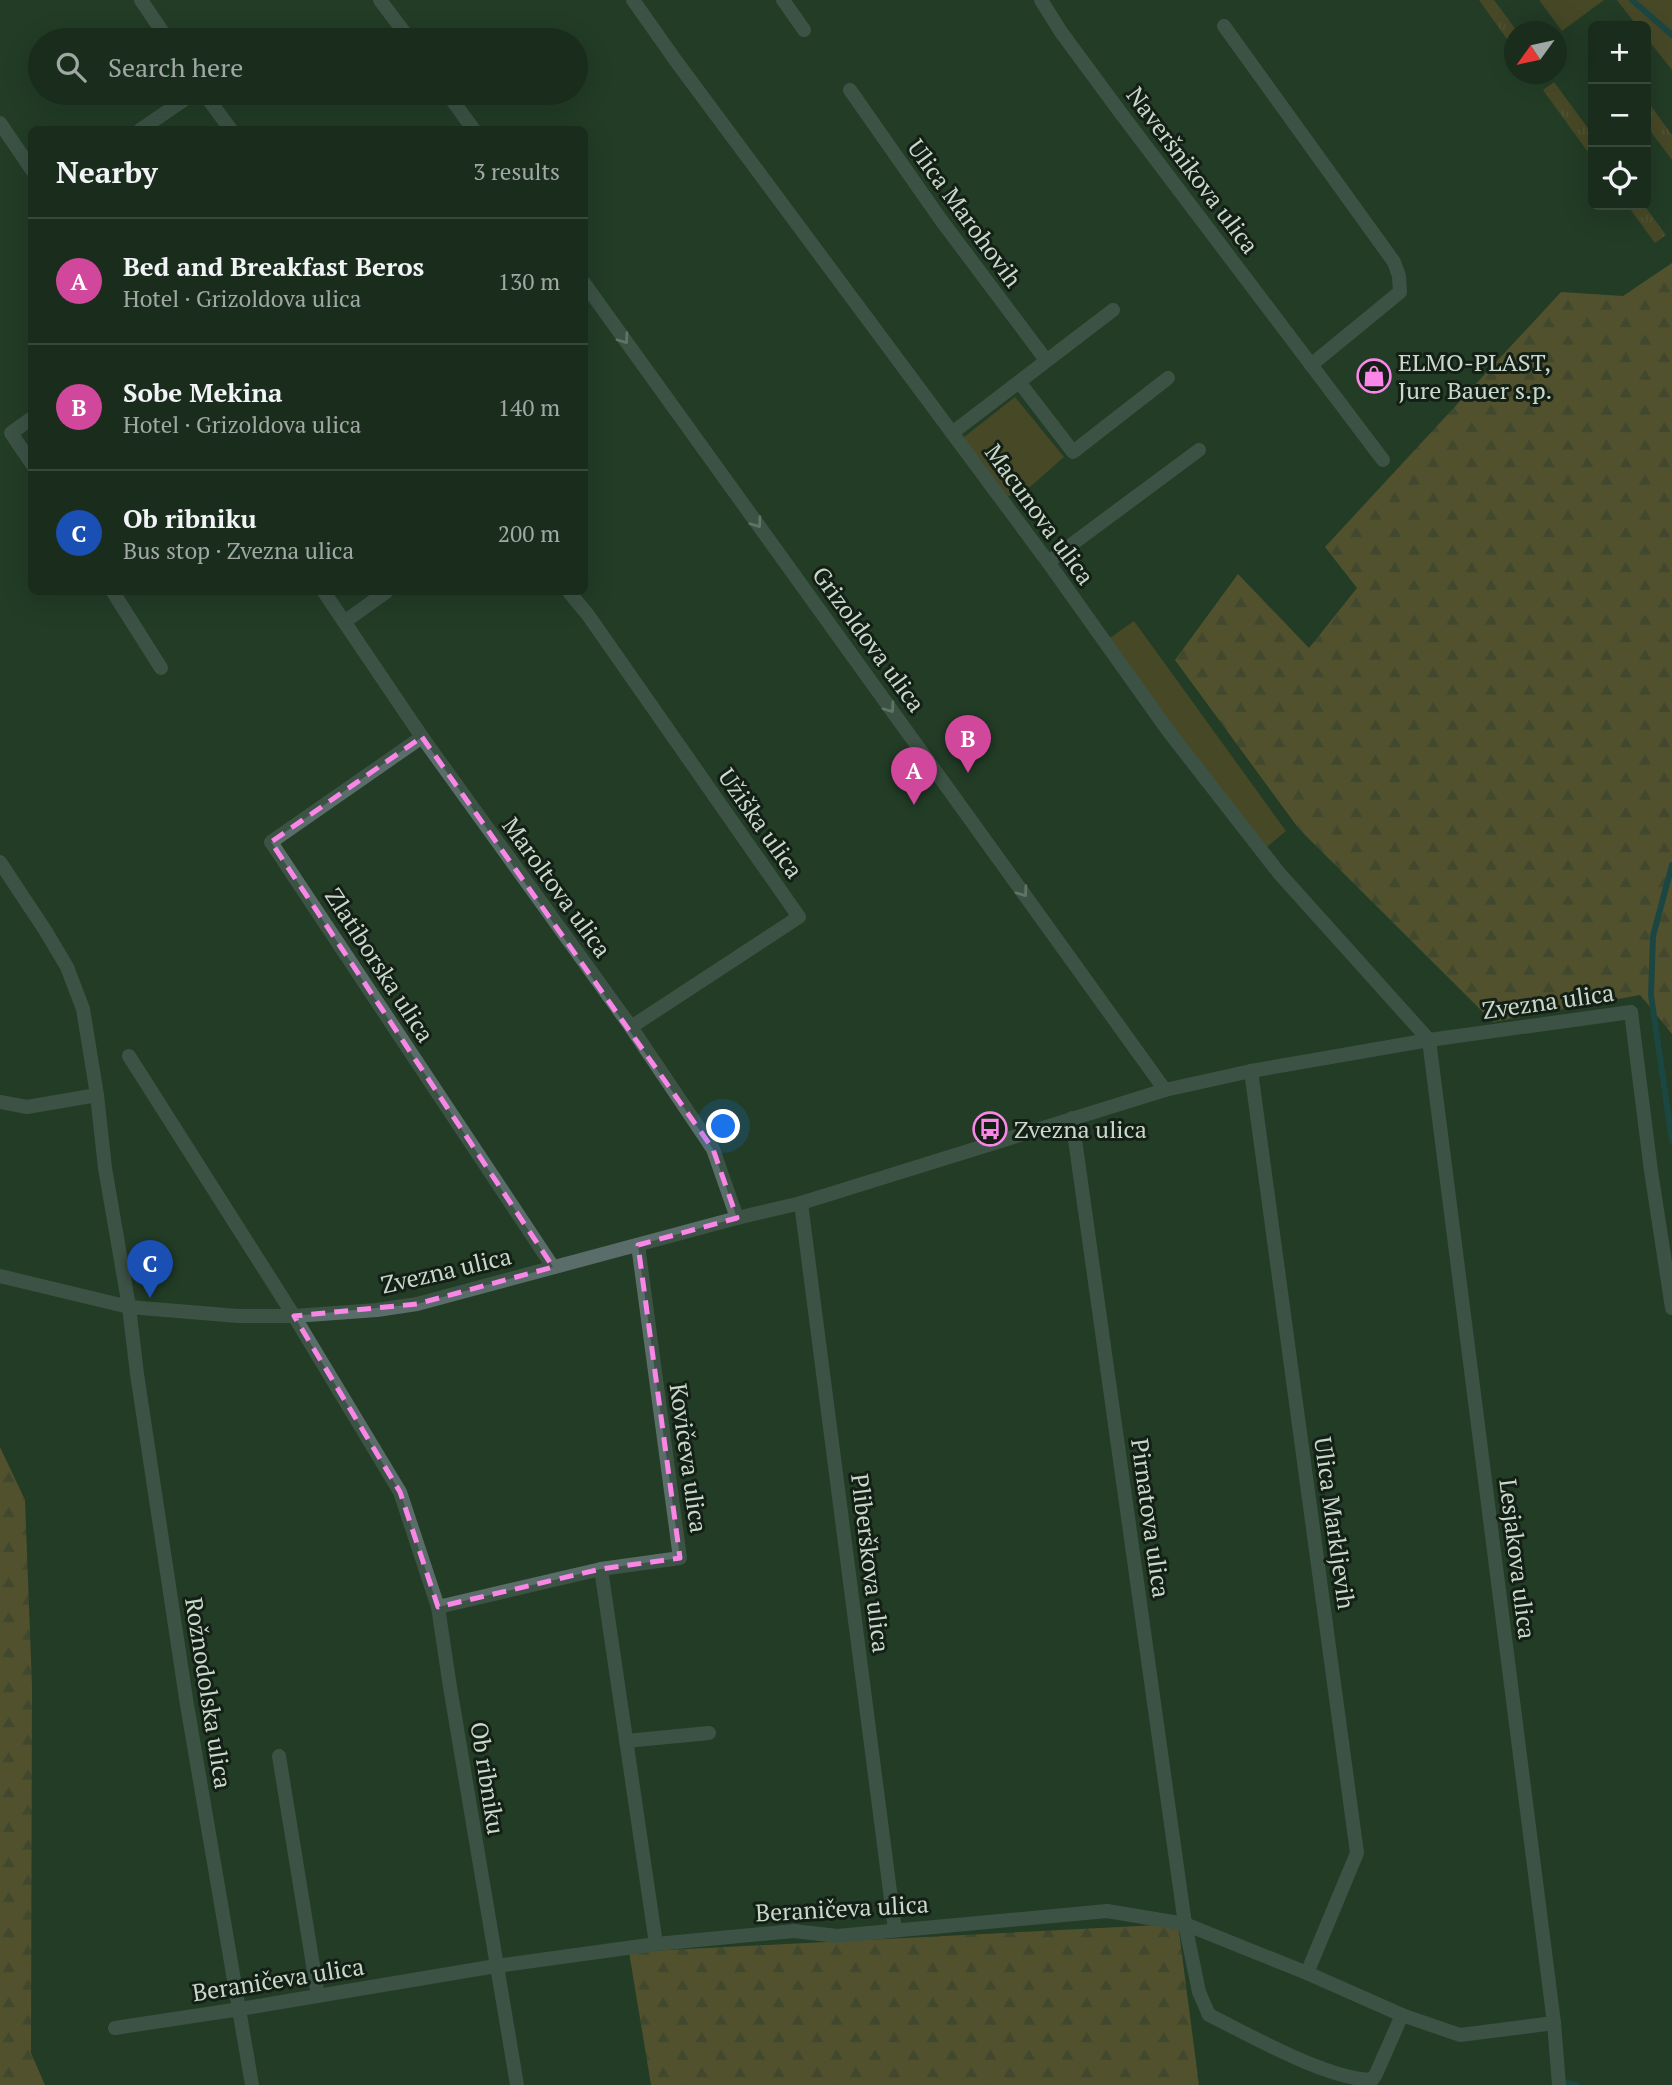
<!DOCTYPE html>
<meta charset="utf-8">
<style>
:root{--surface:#1a2d1c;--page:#233525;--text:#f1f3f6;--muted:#9fa8a3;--line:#38493b;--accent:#fa87e7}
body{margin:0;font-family:"PT Serif",serif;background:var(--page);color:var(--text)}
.controls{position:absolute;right:21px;top:21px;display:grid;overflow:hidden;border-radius:10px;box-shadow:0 7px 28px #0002}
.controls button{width:63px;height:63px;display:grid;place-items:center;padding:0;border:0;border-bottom:2px solid var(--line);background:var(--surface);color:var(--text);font:35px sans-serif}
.compass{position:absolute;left:1504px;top:21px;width:63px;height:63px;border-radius:50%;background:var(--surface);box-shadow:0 7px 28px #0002;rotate:237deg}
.you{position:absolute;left:724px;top:1127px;width:24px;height:24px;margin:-18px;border:5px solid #fff;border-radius:50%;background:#1a73e8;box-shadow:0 0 0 10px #1a73e833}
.badge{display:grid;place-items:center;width:46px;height:46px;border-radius:50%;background:var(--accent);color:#fff;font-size:23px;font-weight:700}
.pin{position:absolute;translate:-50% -58px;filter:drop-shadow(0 2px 4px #0008)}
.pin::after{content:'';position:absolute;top:37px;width:24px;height:21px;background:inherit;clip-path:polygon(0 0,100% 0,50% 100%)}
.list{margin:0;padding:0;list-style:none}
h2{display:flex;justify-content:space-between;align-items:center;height:91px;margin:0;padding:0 28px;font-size:30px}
h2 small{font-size:23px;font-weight:400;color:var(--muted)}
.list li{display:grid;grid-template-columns:46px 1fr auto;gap:21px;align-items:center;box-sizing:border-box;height:126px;padding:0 28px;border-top:2px solid var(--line)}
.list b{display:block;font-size:26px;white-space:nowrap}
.list p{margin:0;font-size:23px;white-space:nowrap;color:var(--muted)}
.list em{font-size:23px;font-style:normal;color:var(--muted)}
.icon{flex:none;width:38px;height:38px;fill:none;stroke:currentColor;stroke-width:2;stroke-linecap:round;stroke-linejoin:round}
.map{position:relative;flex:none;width:1672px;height:2085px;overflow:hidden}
.search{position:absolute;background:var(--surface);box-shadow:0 7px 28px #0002;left:28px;top:28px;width:560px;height:77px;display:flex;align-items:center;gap:18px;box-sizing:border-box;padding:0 24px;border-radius:38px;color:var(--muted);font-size:26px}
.panel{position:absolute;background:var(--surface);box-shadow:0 7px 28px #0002;left:28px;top:126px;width:560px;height:469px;border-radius:10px}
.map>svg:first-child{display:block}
.grass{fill:url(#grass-tufts)}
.forest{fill:url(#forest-firs)}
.green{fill:#745726}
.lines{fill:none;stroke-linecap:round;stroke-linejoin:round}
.stream{stroke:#165363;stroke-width:6}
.street{stroke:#5b6d6a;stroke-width:14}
.oneway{stroke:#a8b8ad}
.marked{fill:none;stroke:#fa87e7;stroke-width:5;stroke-dasharray:14 9;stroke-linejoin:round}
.labels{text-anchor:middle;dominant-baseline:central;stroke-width:6;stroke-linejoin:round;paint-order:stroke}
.street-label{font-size:24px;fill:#c9d8ca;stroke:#142016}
.poi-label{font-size:24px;fill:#c9d8ca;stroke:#142016;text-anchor:start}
</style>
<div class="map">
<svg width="1672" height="2085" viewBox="0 0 1672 2085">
<defs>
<pattern id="grass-tufts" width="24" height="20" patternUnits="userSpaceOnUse" patternTransform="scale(1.75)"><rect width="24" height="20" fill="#745726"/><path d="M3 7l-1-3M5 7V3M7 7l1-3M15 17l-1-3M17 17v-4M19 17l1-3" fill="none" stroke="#866e44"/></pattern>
<pattern id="forest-firs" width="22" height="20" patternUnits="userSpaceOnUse" patternTransform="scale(1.75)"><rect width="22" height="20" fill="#8a6a35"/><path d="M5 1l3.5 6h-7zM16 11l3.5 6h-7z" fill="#675839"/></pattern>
</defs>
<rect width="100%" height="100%" fill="#223c26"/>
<!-- grass -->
<g class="grass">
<polygon points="1479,0 1494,0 1517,31 1514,32 1514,49"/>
<polygon points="1554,82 1593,135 1593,159 1543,90"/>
<polygon points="1646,99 1672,135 1672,160 1646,125"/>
<polygon points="1627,205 1644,205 1666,235 1655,243"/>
</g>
<!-- forest -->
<g class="forest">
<polygon points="1672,263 1672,1034 1640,995 1493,1022 1299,829 1175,660 1238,574 1309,648 1357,588 1325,547 1561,292 1623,296"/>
<polygon points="0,1447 25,1500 32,1686 31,2053 45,2085 0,2085"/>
<polygon points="1178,1924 1199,2085 651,2085 629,1952"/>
</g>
<!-- green -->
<g class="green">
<polygon points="1539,0 1604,0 1562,31"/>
<polygon points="1617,0 1672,0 1672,70 1646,37 1646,26 1637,26"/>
<polygon points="1015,397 1064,457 1030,487 1004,498 959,441"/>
<polygon points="1134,621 1286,831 1262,851 1107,640"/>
</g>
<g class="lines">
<!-- stream -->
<g class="stream">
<polyline points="1632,0 1672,35"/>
<polyline points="1672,865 1653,936 1651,995 1672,1141"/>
<polyline points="1558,2084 1561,2082 1577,2085"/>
</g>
<!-- street -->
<g class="street">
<polyline points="141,0 168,40"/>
<polyline points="380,0 410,40"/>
<polyline points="633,0 676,61 1048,562 1169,732 1279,873 1429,1040"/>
<polyline points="783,0 804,30"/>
<polyline points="1041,0 1061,32 1120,112 1383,460"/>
<polyline points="1224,26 1394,262 1399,276 1400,292 1311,365"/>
<polyline points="850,90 941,220 1046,360"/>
<polyline points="204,93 231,130"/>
<polyline points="447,93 474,130"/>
<polyline points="0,123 32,170"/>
<polyline points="140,130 194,93"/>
<polyline points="584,283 1165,1090"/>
<polyline points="1020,383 1073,452 1168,378"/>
<polyline points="32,418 11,433 32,464"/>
<polyline points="952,433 1113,310"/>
<polyline points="1048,562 1199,450"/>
<polyline points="113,592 161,668"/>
<polyline points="324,592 422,737 631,1027 713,1149 737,1218"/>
<polyline points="569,592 588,615 799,917 631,1027"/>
<polyline points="344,622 386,592"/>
<polyline points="422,737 271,842 553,1267"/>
<polyline points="0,862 45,930 67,967 83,1009 97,1095 105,1168 129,1307 137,1374 187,1705 252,2085"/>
<polyline points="1429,1040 1554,2023 1559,2085"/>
<polyline points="129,1056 294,1316 400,1492 438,1607 450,1687 517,2085"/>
<polyline points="1251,1071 1357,1853 1307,1973"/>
<polyline points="0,1102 27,1107 97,1095"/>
<path d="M1072,1118L1185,1924L1199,1992L1209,2015C1252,2036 1326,2079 1372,2080L1376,2074L1402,2015"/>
<polyline points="801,1203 895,1930"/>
<polyline points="0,1276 129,1307 238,1316 294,1316 377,1310 417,1304 737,1218 801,1203 1165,1090 1251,1071 1429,1040 1631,1012 1651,1171 1672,1308"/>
<polyline points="601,1569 656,1944"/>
<polyline points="438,1607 601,1569 680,1558 638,1245"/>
<polyline points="626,1741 709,1733"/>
<polyline points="279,1756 318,1996"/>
<polyline points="115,2028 240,2009 496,1966 656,1944 794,1931 837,1936 1107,1911 1185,1924 1307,1973 1402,2015 1460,2035 1554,2023"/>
</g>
</g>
<!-- one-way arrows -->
<defs><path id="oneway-chevron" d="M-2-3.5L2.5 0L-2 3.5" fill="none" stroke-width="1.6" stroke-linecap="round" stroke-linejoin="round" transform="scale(1.75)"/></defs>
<g class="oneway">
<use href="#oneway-chevron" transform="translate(624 339) rotate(54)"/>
<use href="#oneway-chevron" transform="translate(757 523) rotate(54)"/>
<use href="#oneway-chevron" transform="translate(890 708) rotate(54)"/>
<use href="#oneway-chevron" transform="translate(1023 892) rotate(54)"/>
</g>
<!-- marked area -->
<path d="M0 0H1672V2085H0ZM422,737L713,1149L737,1218L638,1245L680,1558L601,1569L438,1607L400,1492L294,1316L417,1304L553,1267L271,842Z" fill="#223c26" fill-opacity=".55" fill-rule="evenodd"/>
<path class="marked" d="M422,737L713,1149L737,1218L638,1245L680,1558L601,1569L438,1607L400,1492L294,1316L417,1304L553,1267L271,842Z"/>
<!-- icons -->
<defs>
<symbol id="shop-ring" viewBox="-11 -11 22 22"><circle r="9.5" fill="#142016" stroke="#fa87e7" stroke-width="1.5"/><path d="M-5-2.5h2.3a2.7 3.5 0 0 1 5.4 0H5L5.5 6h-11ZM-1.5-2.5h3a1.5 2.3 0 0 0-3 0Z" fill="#fa87e7"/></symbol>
<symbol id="bus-ring" viewBox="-11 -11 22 22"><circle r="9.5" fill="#142016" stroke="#fa87e7" stroke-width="1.5"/><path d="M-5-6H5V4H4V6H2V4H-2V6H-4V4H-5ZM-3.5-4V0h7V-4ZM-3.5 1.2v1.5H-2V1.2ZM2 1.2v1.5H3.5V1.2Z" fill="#fa87e7"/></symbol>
</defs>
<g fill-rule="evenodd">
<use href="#shop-ring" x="1355" y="357" width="38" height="38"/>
<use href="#bus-ring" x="971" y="1110" width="38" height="38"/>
</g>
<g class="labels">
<!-- street labels -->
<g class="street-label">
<text transform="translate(1193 170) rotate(53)">Naveršnikova ulica</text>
<text transform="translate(965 213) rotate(54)">Ulica Marohovih</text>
<text transform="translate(1040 514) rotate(54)">Macunova ulica</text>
<text transform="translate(869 639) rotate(54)">Grizoldova ulica</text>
<text transform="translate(761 823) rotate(55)">Užiška ulica</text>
<text transform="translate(557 887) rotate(54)">Maroltova ulica</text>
<text transform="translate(380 965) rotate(57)">Zlatiborska ulica</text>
<text transform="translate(1548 1001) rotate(-8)">Zvezna ulica</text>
<text transform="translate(446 1270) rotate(-13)">Zvezna ulica</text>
<text transform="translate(689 1458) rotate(82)">Kovičeva ulica</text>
<text transform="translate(1151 1518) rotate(82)">Pirnatova ulica</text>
<text transform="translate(1335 1523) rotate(82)">Ulica Markljevih</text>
<text transform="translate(1518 1559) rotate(83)">Lesjakova ulica</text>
<text transform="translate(871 1563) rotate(83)">Pliberškova ulica</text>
<text transform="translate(209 1693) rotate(81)">Rožnodolska ulica</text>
<text transform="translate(488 1778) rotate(81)">Ob ribniku</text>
<text transform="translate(842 1908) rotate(-3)">Beraničeva ulica</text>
<text transform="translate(278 1979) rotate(-9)">Beraničeva ulica</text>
</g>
<!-- poi labels -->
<g class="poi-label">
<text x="1398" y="362">ELMO-PLAST,<tspan x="1398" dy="28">Jure Bauer s.p.</tspan></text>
<text x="1014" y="1129">Zvezna ulica</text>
</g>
</g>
</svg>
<div class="controls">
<button>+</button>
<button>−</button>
<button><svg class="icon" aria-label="locate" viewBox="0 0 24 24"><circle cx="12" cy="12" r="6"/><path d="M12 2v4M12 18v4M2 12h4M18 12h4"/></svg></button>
</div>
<svg class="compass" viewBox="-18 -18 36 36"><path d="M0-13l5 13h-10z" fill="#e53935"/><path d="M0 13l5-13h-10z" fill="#9fa8a3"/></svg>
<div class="you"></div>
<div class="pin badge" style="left:914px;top:805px;background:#d1479c">A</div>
<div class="pin badge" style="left:968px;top:773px;background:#d1479c">B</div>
<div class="pin badge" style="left:150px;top:1298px;background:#1a4fb4">C</div>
<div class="search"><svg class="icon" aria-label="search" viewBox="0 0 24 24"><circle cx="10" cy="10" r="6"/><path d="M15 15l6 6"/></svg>Search here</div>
<section class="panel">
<h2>Nearby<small>3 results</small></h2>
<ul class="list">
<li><span class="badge" style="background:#d1479c">A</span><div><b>Bed and Breakfast Beros</b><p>Hotel · Grizoldova ulica</p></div><em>130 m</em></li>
<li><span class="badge" style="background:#d1479c">B</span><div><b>Sobe Mekina</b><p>Hotel · Grizoldova ulica</p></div><em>140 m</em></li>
<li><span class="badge" style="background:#1a4fb4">C</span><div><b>Ob ribniku</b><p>Bus stop · Zvezna ulica</p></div><em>200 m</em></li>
</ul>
</section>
</div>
